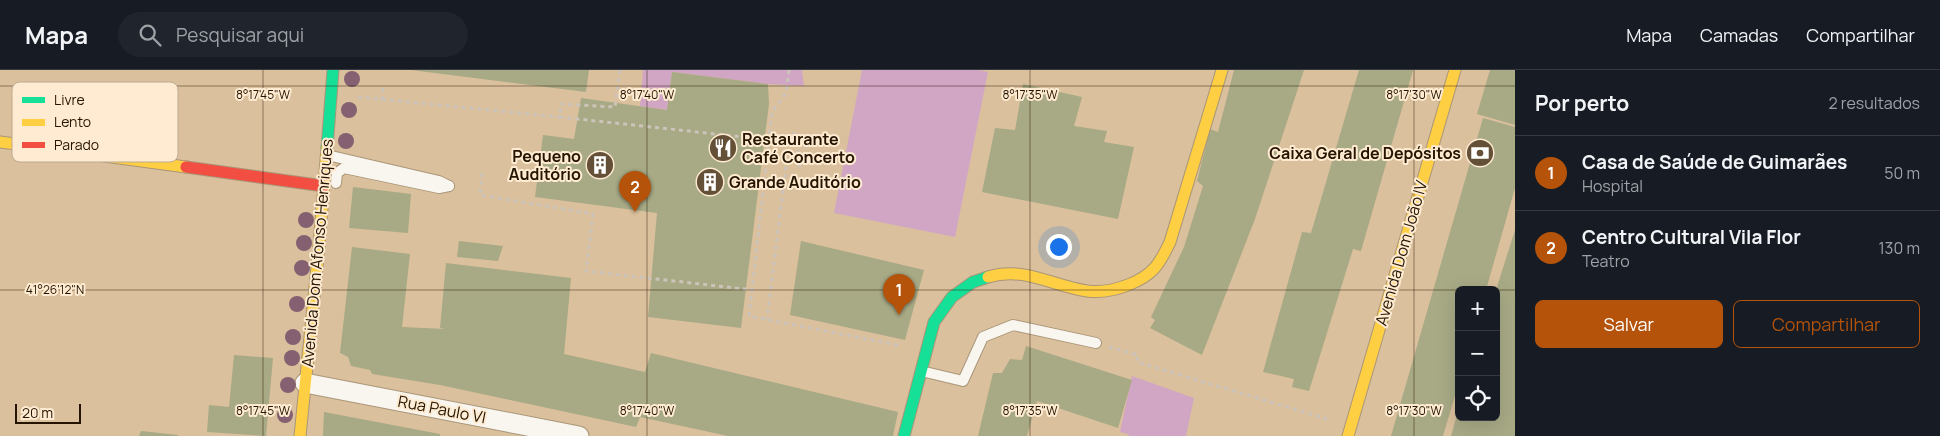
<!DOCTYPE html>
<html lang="pt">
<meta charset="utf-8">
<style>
:root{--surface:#171b24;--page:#20242c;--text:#f1f3f6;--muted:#9ea1a6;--line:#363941;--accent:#b45309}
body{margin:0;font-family:Manrope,sans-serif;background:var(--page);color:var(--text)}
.controls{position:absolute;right:15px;bottom:15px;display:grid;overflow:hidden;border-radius:8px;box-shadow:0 5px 20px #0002}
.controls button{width:45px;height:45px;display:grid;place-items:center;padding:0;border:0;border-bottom:1px solid var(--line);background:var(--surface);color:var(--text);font:25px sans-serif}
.scale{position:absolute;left:15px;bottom:12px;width:66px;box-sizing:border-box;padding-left:5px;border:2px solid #251400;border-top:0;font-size:14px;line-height:18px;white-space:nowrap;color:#251400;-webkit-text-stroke:4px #feebd1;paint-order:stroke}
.you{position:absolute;left:1058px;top:176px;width:18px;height:18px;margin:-12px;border:4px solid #fff;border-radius:50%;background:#1a73e8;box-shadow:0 0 0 8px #1a73e833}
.badge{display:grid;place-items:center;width:32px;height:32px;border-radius:50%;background:var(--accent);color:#fff;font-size:16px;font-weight:700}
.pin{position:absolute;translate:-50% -41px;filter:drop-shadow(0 1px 2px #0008)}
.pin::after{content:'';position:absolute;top:26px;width:18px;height:15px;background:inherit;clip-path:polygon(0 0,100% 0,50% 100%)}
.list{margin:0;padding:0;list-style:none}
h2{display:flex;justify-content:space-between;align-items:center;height:65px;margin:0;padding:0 20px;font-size:21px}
h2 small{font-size:16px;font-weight:400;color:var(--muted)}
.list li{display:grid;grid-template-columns:32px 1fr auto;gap:15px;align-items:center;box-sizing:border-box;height:75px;padding:0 20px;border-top:1px solid var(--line)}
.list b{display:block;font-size:19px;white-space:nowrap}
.list p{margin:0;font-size:16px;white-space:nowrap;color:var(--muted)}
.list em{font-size:16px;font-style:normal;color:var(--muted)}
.actions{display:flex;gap:10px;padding:15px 20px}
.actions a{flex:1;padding:11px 0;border:1px solid var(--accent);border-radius:8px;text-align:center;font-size:18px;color:var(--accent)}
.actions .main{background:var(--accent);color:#fff}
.icon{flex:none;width:28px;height:28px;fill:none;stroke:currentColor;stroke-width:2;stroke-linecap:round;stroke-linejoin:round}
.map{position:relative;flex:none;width:1515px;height:366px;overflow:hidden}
header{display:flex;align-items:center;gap:30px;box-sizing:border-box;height:70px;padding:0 25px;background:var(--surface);border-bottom:1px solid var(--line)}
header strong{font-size:24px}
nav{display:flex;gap:28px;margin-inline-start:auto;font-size:18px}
.search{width:350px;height:45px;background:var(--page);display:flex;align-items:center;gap:12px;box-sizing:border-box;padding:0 18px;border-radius:28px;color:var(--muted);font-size:19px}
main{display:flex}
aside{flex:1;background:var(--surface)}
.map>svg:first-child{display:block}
.green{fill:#d1a6c4}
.building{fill:#a8a985}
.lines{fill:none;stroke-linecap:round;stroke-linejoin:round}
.lane-casing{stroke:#aa9679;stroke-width:12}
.street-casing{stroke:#aa9679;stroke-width:21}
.fast-casing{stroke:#aa9679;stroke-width:13}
.slow-casing{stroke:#aa9679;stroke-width:13}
.jam-casing{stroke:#aa9679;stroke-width:13}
.path{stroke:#ccc4ba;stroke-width:3;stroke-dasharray:4 4;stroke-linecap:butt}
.lane{stroke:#f9f6f0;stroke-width:10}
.street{stroke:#f9f6f0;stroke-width:19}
.fast{stroke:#16e098;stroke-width:11}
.slow{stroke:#ffcf43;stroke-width:11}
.jam{stroke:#f24e42;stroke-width:11}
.tree{fill:#846071}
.ticks{fill:none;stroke:#251400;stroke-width:1;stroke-opacity:0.45}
.labels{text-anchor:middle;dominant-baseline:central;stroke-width:4;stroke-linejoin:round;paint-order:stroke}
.poi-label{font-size:16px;font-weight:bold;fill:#251400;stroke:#feebd1;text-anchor:start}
.street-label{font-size:16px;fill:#251400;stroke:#feebd1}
.key{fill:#feebd1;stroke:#bdaa92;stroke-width:1}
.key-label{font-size:14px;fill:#251400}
.ticks-label{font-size:12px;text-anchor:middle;fill:#251400;stroke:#feebd1;stroke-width:4;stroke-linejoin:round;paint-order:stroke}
</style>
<header>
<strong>Mapa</strong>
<div class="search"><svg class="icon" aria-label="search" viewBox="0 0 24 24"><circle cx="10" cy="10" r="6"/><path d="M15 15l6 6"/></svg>Pesquisar aqui</div>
<nav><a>Mapa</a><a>Camadas</a><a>Compartilhar</a></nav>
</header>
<main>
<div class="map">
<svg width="1515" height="366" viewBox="0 0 1515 366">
<rect width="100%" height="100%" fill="#dac09c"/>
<!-- green -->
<g class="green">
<polygon points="643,0 802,0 804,16 768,14 672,2 667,40 640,36"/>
<polygon points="862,0 979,0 988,2 955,167 834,143"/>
<polygon points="1132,306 1194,328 1186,366 1129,366 1128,364 1120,362"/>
</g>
<!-- building -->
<g class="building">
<polygon points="411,0 589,0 586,22"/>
<polygon points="1234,0 1304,0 1255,149 1202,285 1150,258 1155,250 1151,247 1184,177 1203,116 1197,111 1210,59 1218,62"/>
<polygon points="1359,0 1413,0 1361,181 1353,179 1309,321 1292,317 1294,309 1263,302 1302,162 1311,163"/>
<polygon points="1490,0 1515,0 1515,55 1477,44"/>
<polygon points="672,2 768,14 769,34 741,258 648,247 657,143 535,127 543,65 574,69 581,28 667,40"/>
<polygon points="1023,14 1082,27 1074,56 1107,61 1104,72 1134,77 1118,149 982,122 995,58 1015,60"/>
<polygon points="1483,48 1515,57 1515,118 1486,220 1459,220 1459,312 1443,366 1391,366"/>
<polygon points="353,117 411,124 408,163 349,158"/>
<polygon points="1515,160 1515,366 1451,366 1458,341 1459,347 1496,347 1496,220"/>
<polygon points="459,171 503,176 498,191 457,187"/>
<polygon points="801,171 924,200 905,270 790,245"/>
<polygon points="352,177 410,184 402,257 445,259 440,258 446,193 571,208 564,284 645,302 651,283 898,342 893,366 728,366 640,347 636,357 440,315 372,304 370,300 351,296 348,287 340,283"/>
<polygon points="1026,276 1132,310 1118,358 1037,331 1027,366 978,366 993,303 1002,303 1010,289 1022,290"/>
<polygon points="234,285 273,288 266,366 207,362 209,335 229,337"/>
<polygon points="324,342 440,364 440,366 323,366"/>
<polygon points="141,361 178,365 178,366 139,366"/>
</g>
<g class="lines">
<defs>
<g id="lane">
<polyline points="327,85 439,111 449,116"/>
<polyline points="336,113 337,103 344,98 439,118 449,116"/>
<polyline points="921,301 963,311 983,267 1013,255 1096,273"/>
</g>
<polyline id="street" points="305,313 579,366"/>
<g id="fast">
<polyline points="327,78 333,0"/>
<polyline points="904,366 934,252 952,227 973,212 988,207"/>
</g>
<g id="slow">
<polyline points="0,72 186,97"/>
<path d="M988,207C1025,196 1052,216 1087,221C1101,223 1115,220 1128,215C1153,205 1159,195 1170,172L1222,0"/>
<polyline points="300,366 318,187 327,78"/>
<polyline points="1348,366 1455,0"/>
</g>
<polyline id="jam" points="186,97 324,116"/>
</defs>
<!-- lane casing -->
<use href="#lane" class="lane-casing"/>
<!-- street casing -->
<use href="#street" class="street-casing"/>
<!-- fast casing -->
<use href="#fast" class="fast-casing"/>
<!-- slow casing -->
<use href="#slow" class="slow-casing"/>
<!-- jam casing -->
<use href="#jam" class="jam-casing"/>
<!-- path -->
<g class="path">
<polyline points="620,0 615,37 561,34 560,47 578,49 789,72 806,74 803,96 796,95 800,64 790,63 789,72 767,249"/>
<polyline points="789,0 786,23 772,42 749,246 902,276"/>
<polyline points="358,27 560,47"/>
<polyline points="382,30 383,17"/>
<polyline points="482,103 480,125 593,144 586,201 753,220"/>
<polyline points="1109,277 1138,285 1137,292 1327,349"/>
</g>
<!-- lane -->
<use href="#lane" class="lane"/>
<!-- street -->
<use href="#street" class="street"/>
<!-- fast -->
<use href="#fast" class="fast"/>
<!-- slow -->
<use href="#slow" class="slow"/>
<!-- jam -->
<use href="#jam" class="jam"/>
</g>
<!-- trees -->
<g class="tree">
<circle cx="352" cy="9" r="8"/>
<circle cx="349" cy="40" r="8"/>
<circle cx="346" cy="71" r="8"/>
<circle cx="306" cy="150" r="8"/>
<circle cx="304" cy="173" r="8"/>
<circle cx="302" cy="198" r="8"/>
<circle cx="297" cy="234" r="8"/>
<circle cx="293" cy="267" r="8"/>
<circle cx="292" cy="288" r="8"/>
<circle cx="288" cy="315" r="8"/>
<circle cx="285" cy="345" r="8"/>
</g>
<!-- ticks -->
<path class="ticks" d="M263,0V366M647,0V366M1030,0V366M1414,0V366M0,16H1515M0,220H1459M1496,220H1515"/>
<!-- icons -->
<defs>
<symbol id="restaurant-disc" viewBox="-11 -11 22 22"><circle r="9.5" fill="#645037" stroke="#feebd1"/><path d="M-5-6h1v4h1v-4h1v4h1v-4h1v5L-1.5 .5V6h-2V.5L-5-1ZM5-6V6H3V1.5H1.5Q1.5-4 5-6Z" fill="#fff"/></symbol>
<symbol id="bank-disc" viewBox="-11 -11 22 22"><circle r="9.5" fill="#645037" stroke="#feebd1"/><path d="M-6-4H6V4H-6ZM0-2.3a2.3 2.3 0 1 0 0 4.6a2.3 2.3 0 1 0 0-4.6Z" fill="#fff"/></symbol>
<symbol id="building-disc" viewBox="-11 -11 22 22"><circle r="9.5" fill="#645037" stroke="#feebd1"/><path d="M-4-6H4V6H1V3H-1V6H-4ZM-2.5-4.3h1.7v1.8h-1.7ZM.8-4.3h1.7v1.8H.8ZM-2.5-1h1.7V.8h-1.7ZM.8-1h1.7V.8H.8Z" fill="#fff"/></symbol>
</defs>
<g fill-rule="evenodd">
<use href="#restaurant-disc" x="707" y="62" width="32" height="32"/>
<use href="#bank-disc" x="1464" y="67" width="32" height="32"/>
<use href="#building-disc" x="584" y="79" width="32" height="32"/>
<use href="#building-disc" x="694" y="96" width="32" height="32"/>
</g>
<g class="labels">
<!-- poi labels -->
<g class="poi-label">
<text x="742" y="69">Restaurante<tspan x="742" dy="18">Café Concerto</tspan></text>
<text x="1461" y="83" text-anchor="end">Caixa Geral de Depósitos</text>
<text x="581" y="86" text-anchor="end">Pequeno<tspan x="581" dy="18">Auditório</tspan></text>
<text x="729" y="112">Grande Auditório</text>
</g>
<!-- street labels -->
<g class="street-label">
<text transform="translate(317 183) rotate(-85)">Avenida Dom Afonso Henriques</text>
<text transform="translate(1401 183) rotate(-74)">Avenida Dom João IV</text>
<text transform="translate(442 339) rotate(11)">Rua Paulo VI</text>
</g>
</g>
<!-- legend -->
<rect x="12" y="12" width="166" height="80" rx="8" class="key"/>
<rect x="22" y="27" width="23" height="6" fill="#16e098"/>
<rect x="22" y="49" width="23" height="7" fill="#ffcf43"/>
<rect x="22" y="72" width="23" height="6" fill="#f24e42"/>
<g class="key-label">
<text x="54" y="35">Livre</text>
<text x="54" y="57">Lento</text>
<text x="54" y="80">Parado</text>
</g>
<g class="ticks-label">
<text x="263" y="29">8°17'45"W</text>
<text x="647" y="29">8°17'40"W</text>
<text x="1030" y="29">8°17'35"W</text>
<text x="1414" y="29">8°17'30"W</text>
<text x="55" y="224">41°26'12"N</text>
<text x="263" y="345">8°17'45"W</text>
<text x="647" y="345">8°17'40"W</text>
<text x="1030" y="345">8°17'35"W</text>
<text x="1414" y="345">8°17'30"W</text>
</g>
</svg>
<div class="controls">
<button>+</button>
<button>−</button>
<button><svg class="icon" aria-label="locate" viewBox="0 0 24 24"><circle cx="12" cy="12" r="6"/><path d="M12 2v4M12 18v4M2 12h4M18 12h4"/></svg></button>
</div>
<div class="scale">20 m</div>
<div class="you"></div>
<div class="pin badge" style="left:899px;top:245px">1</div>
<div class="pin badge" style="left:635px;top:142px">2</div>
</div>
<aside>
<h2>Por perto<small>2 resultados</small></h2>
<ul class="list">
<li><span class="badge">1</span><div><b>Casa de Saúde de Guimarães</b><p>Hospital</p></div><em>50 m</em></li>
<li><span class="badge">2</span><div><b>Centro Cultural Vila Flor</b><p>Teatro</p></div><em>130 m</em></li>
</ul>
<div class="actions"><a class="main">Salvar</a><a>Compartilhar</a></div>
</aside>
</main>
